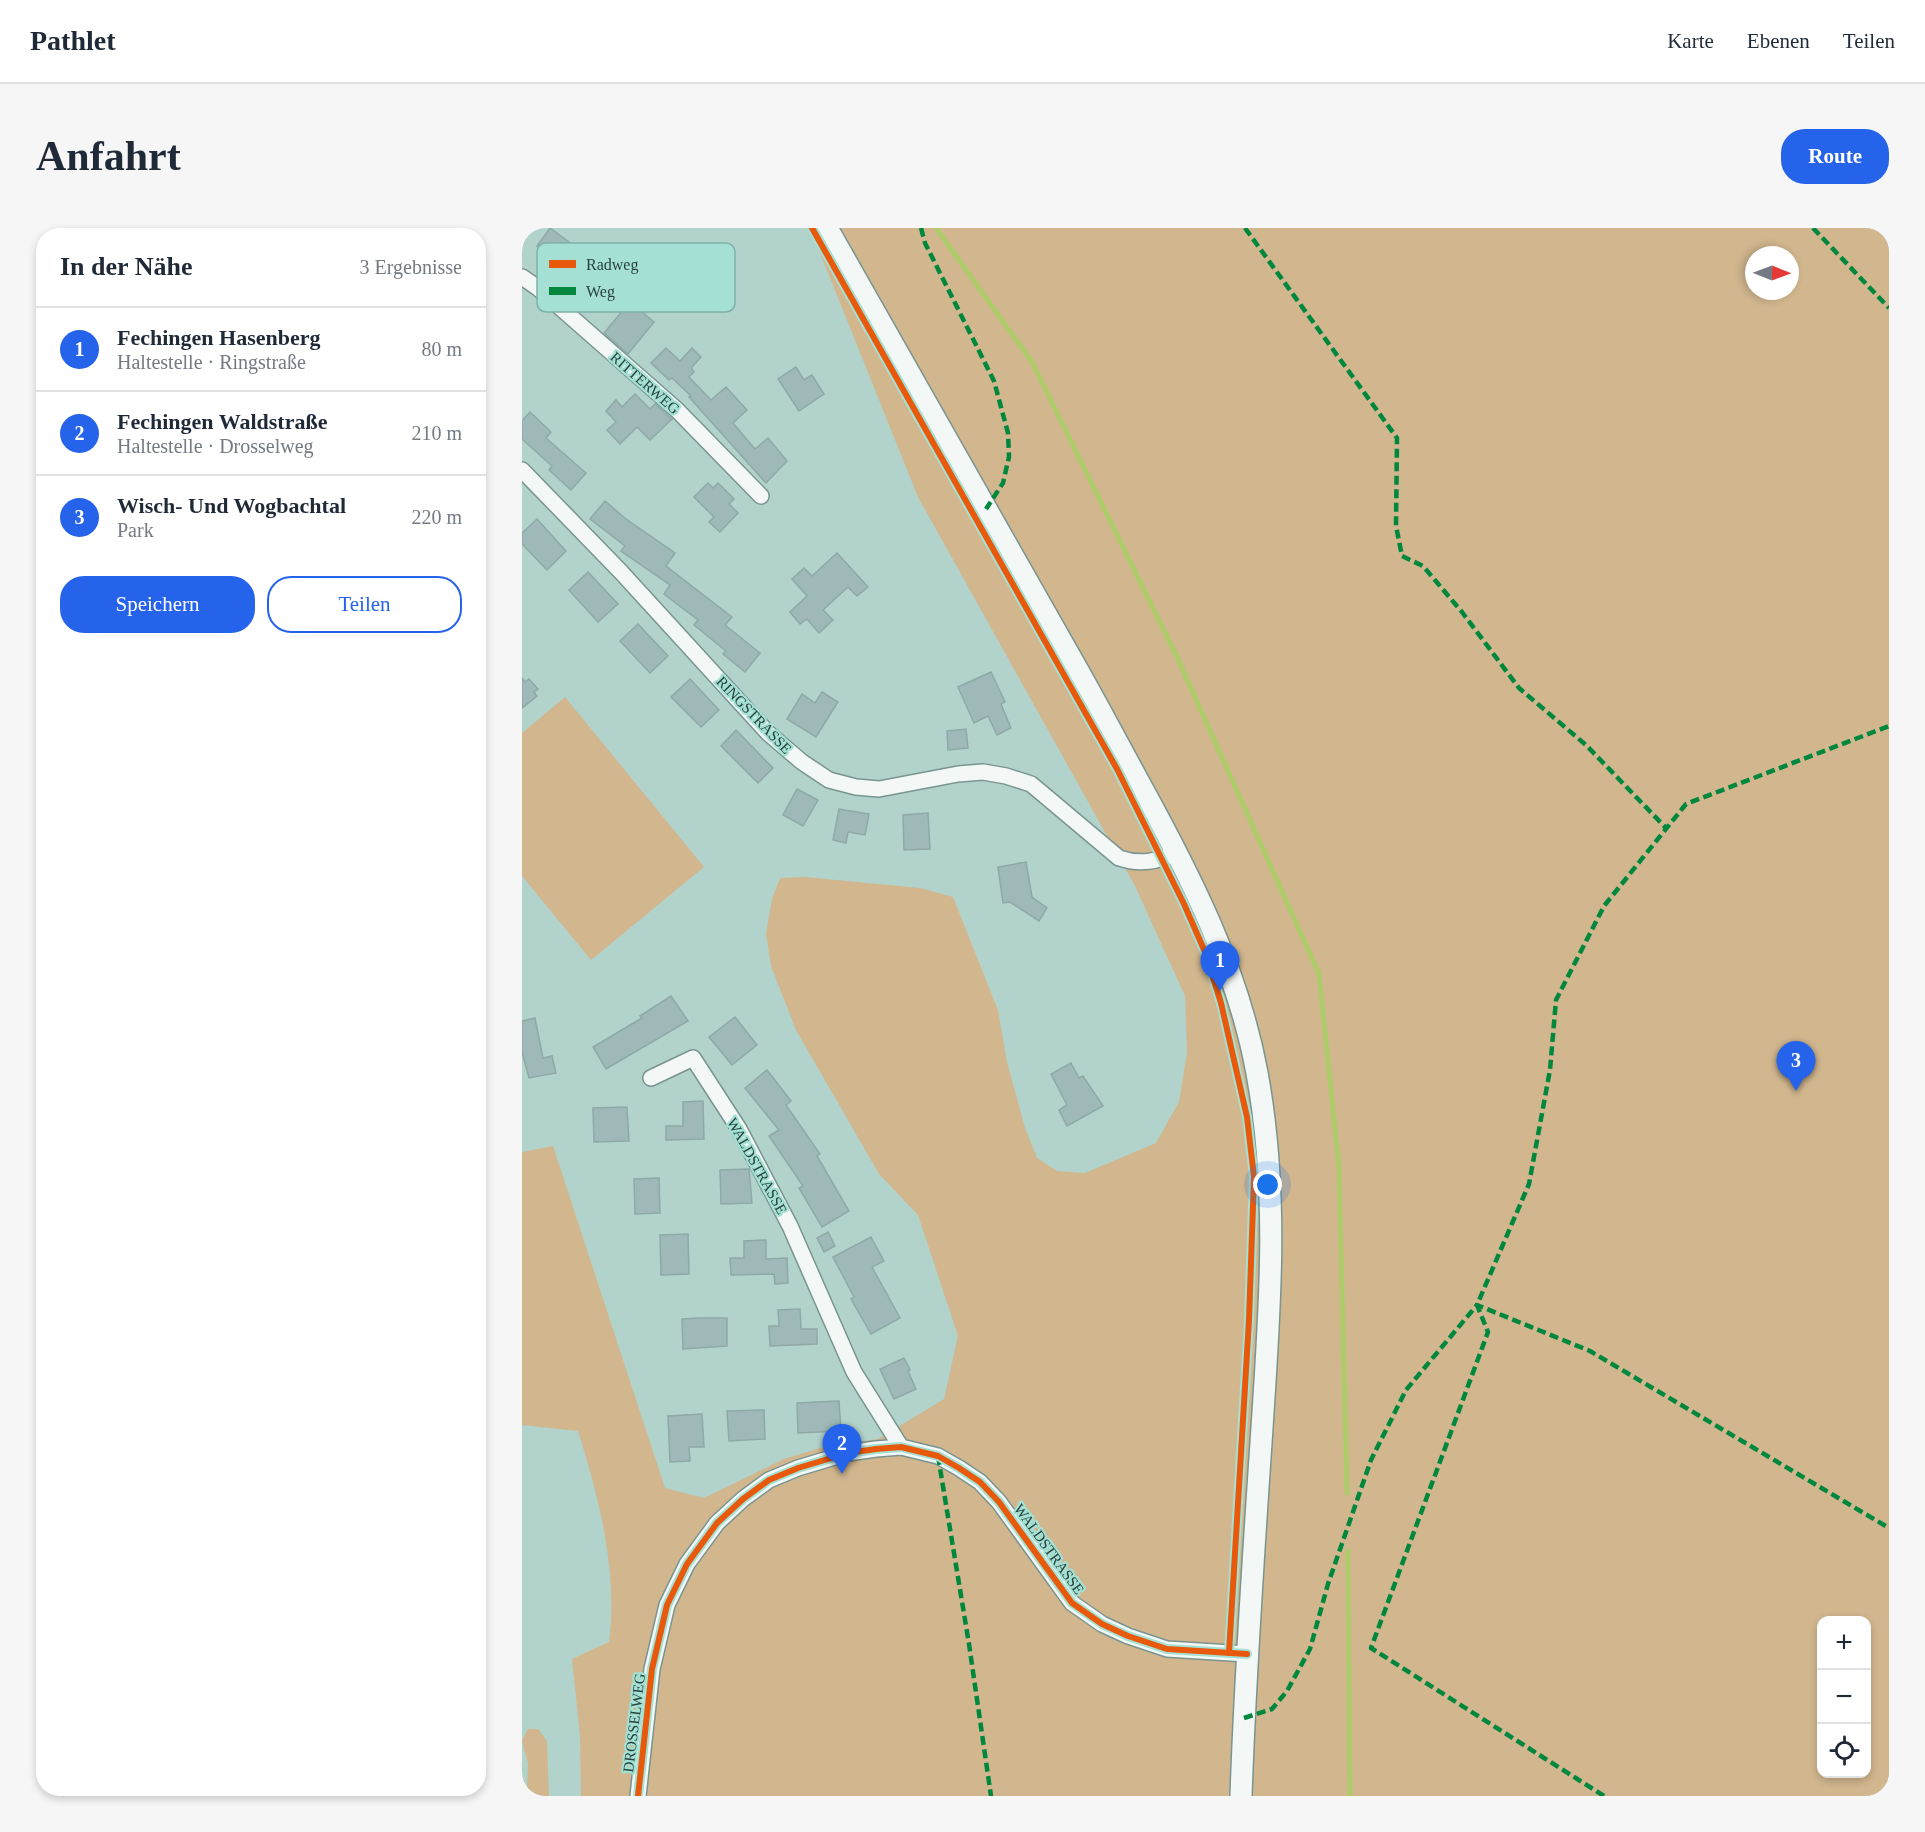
<!DOCTYPE html>
<html lang="de">
<meta charset="utf-8">
<style>
:root{--surface:#fff;--page:#f6f6f7;--text:#1f2937;--muted:#747a83;--line:#e0e1e3;--accent:#2563eb}
body{margin:0;font-family:Georgia,serif;background:var(--page);color:var(--text)}
.controls{position:absolute;right:18px;bottom:18px;display:grid;overflow:hidden;border-radius:12px;box-shadow:0 3px 9px #0003}
.controls button{width:54px;height:54px;display:grid;place-items:center;padding:0;border:0;border-bottom:2px solid var(--line);background:var(--surface);color:var(--text);font:30px sans-serif}
.compass{position:absolute;left:1223px;top:18px;width:54px;height:54px;border-radius:50%;background:var(--surface);box-shadow:0 3px 9px #0003;rotate:91deg}
.you{position:absolute;left:746px;top:957px;width:21px;height:21px;margin:-15px;border:4px solid #fff;border-radius:50%;background:#1a73e8;box-shadow:0 0 0 9px #1a73e833}
.badge{display:grid;place-items:center;width:39px;height:39px;border-radius:50%;background:var(--accent);color:#fff;font-size:20px;font-weight:700}
.pin{position:absolute;translate:-50% -50px;filter:drop-shadow(0 2px 3px #0008)}
.pin::after{content:'';position:absolute;top:32px;width:21px;height:18px;background:inherit;clip-path:polygon(0 0,100% 0,50% 100%)}
.list{margin:0;padding:0;list-style:none}
h2{display:flex;justify-content:space-between;align-items:center;height:78px;margin:0;padding:0 24px;font-size:26px}
h2 small{font-size:20px;font-weight:400;color:var(--muted)}
.list li{display:grid;grid-template-columns:39px 1fr auto;gap:18px;align-items:center;box-sizing:border-box;height:84px;padding:0 24px;border-top:2px solid var(--line)}
.list b{display:block;font-size:22px;white-space:nowrap}
.list p{margin:0;font-size:20px;white-space:nowrap;color:var(--muted)}
.list em{font-size:20px;font-style:normal;color:var(--muted)}
.actions{display:flex;gap:12px;padding:18px 24px}
.actions a{flex:1;padding:14px 0;border:2px solid var(--accent);border-radius:24px;text-align:center;font-size:21px;color:var(--accent)}
.actions .main{background:var(--accent);color:#fff}
.icon{flex:none;width:33px;height:33px;fill:none;stroke:currentColor;stroke-width:2;stroke-linecap:round;stroke-linejoin:round}
.map{position:relative;flex:none;width:1367px;height:1568px;overflow:hidden;border-radius:24px}
header{display:flex;align-items:center;gap:36px;box-sizing:border-box;height:84px;padding:0 30px;background:var(--surface);border-bottom:2px solid var(--line)}
header strong{font-size:28px}
nav{display:flex;gap:33px;margin-inline-start:auto;font-size:21px}
.intro{display:flex;align-items:center;justify-content:space-between;box-sizing:border-box;height:144px;padding:0 36px}
h1{margin:0;font-size:42px}
.button{padding:15px 27px;border-radius:24px;background:var(--accent);color:#fff;font-size:21px;font-weight:700}
main{display:flex;gap:36px;padding:0 36px}
aside{flex:1;background:var(--surface);border-radius:24px;box-shadow:0 3px 9px #0003}
.map>svg:first-child{display:block}
.green{fill:#d1b68e;fill-rule:evenodd}
.lines{fill:none;stroke-linecap:round;stroke-linejoin:round}
.stream{stroke:#aecd6a;stroke-width:5}
.building{fill:#9eb9b7;stroke:#8ea9a6;stroke-width:1.5}
.street-casing{stroke:#7a948f;stroke-width:18}
.secondary-casing{stroke:#7a948f;stroke-width:24}
.street{stroke:#f3f8f7;stroke-width:15}
.secondary{stroke:#f3f8f7;stroke-width:21}
.quiet{stroke:#00873e;stroke-width:4.5;stroke-dasharray:9 4.5;stroke-linecap:butt}
.cycleway-casing{stroke:#a4e1d4;stroke-width:10}
.cycleway{stroke:#e8590c;stroke-width:6}
.labels{text-anchor:middle;dominant-baseline:central;stroke-width:4.5;stroke-linejoin:round;paint-order:stroke}
.street-label{font-size:15px;fill:#29423d;stroke:#a4e1d4}
.key{fill:#a4e1d4;stroke:#7fb1a7;stroke-width:1.5}
.key-label{font-size:16px;fill:#29423d}
</style>
<header>
<strong>Pathlet</strong>
<nav><a>Karte</a><a>Ebenen</a><a>Teilen</a></nav>
</header>
<div class="intro"><h1>Anfahrt</h1><a class="button">Route</a></div>
<main>
<aside>
<h2>In der Nähe<small>3 Ergebnisse</small></h2>
<ul class="list">
<li><span class="badge">1</span><div><b>Fechingen Hasenberg</b><p>Haltestelle · Ringstraße</p></div><em>80 m</em></li>
<li><span class="badge">2</span><div><b>Fechingen Waldstraße</b><p>Haltestelle · Drosselweg</p></div><em>210 m</em></li>
<li><span class="badge">3</span><div><b>Wisch- Und Wogbachtal</b><p>Park</p></div><em>220 m</em></li>
</ul>
<div class="actions"><a class="main">Speichern</a><a>Teilen</a></div>
</aside>
<div class="map">
<svg width="1367" height="1568" viewBox="0 0 1367 1568">
<rect width="100%" height="100%" fill="#b2d3cc"/>
<!-- green -->
<g class="green">
<path d="M288,0H1367V1568H59L58,1508L50,1431L87,1414C96,1343 77,1270 56,1203L0,1197V924L31,918L143,1260L182,1270L262,1231L305,1218L356,1211L422,1171L436,1108L396,987L357,946L274,802L249,738L244,706L250,671L258,650L283,649L398,660L431,669L476,782L485,834L503,900L515,930L535,943L563,945L634,915L657,874L665,824L663,768L613,658L396,269ZM1232,27H1268V63H1232ZM1300,1392H1344V1546H1300Z"/>
<polygon points="43,469 182,639 69,732 0,648 0,505"/>
<polygon points="6,1501 16,1501 25,1513 27,1568 0,1568 0,1560 5,1560 6,1535 0,1513"/>
</g>
<g class="lines">
<!-- stream -->
<g class="stream">
<polyline points="414,0 510,134 655,429 797,746 817,939 825,1265"/>
<polyline points="826,1323 828,1568"/>
</g>
</g>
<!-- building -->
<g class="building">
<polygon points="28,0 58,22 56,24 94,51 72,82 17,38 25,26 15,18"/>
<polygon points="108,74 132,94 106,126 82,105"/>
<polygon points="144,120 158,133 170,120 179,129 169,140 172,144 167,149 189,172 204,159 225,182 211,195 233,221 246,210 265,233 244,255 167,169 169,168 150,150 147,152 129,135"/>
<polygon points="274,139 282,152 290,147 302,166 277,183 256,151"/>
<polygon points="113,166 128,181 133,176 150,191 128,212 115,199 98,216 85,202 94,194 84,183 94,172 100,179"/>
<polygon points="8,184 29,204 24,210 64,245 49,262 27,242 30,238 0,211 0,193"/>
<polygon points="186,255 191,260 196,255 212,271 207,276 216,285 198,304 187,294 192,289 172,269"/>
<polygon points="83,273 104,291 153,325 144,338 210,389 203,397 238,425 223,444 201,426 204,423 172,397 176,392 142,366 148,357 99,323 103,318 68,291"/>
<polygon points="15,291 44,323 25,342 0,316 0,305"/>
<polygon points="315,325 346,359 335,368 326,359 301,382 311,392 297,405 285,391 278,396 268,384 285,368 270,351 282,340 290,348"/>
<polygon points="66,344 96,376 76,394 47,362"/>
<polygon points="116,396 146,428 128,445 98,413"/>
<polygon points="469,444 483,474 479,476 489,500 475,507 466,488 452,495 436,459"/>
<polygon points="0,450 3,454 7,451 16,461 12,464 15,468 0,480"/>
<polygon points="168,451 197,482 179,499 149,469"/>
<polygon points="300,464 316,474 294,509 265,491 280,466 293,475"/>
<polygon points="444,501 446,520 426,522 425,503"/>
<polygon points="214,502 251,540 236,555 199,518"/>
<polygon points="275,561 296,572 281,598 261,587"/>
<polygon points="317,581 347,586 343,607 326,604 324,615 311,612"/>
<polygon points="406,585 408,621 382,622 381,587"/>
<polygon points="504,634 510,669 525,680 517,693 488,674 481,675 476,639"/>
<polygon points="149,768 166,793 84,841 71,819 120,790 118,788"/>
<polygon points="213,789 235,817 210,837 187,809"/>
<polygon points="13,790 21,830 30,828 34,845 7,850 0,824 0,793"/>
<polygon points="549,835 557,850 561,848 581,878 545,898 537,882 545,877 529,846"/>
<polygon points="245,842 269,873 264,877 298,926 295,928 327,983 300,999 277,960 281,958 247,908 257,902 223,860"/>
<polygon points="181,873 182,911 144,912 144,898 161,898 161,874"/>
<polygon points="105,879 107,913 72,914 71,880"/>
<polygon points="227,941 230,975 199,976 198,942"/>
<polygon points="137,950 138,985 113,986 112,951"/>
<polygon points="306,1004 313,1018 302,1024 295,1010"/>
<polygon points="166,1006 167,1046 139,1047 138,1007"/>
<polygon points="349,1009 362,1033 350,1039 378,1090 349,1106 329,1071 332,1069 311,1029"/>
<polygon points="244,1012 244,1031 265,1030 266,1055 253,1056 252,1046 209,1047 208,1030 222,1030 222,1013"/>
<polygon points="278,1081 279,1101 295,1101 295,1116 248,1118 247,1098 257,1098 256,1082"/>
<polygon points="177,1090 205,1090 205,1118 161,1121 160,1091"/>
<polygon points="382,1130 388,1142 386,1143 394,1161 372,1171 358,1141"/>
<polygon points="317,1173 319,1203 276,1205 275,1175"/>
<polygon points="242,1182 243,1211 207,1213 205,1183"/>
<polygon points="180,1186 182,1219 167,1219 168,1233 148,1234 146,1188"/>
</g>
<g class="lines">
<defs>
<g id="street">
<polyline points="0,49 16,60 155,182 239,268"/>
<path d="M0,242L99,344L246,505L280,534L307,552L334,559L357,561L436,546L461,544L484,548L509,556L597,630C618,637 635,634 655,624"/>
<polyline points="129,850 171,830 217,901 268,998 332,1144 379,1219"/>
<polyline points="116,1568 130,1441 145,1377 165,1336 195,1295 221,1271 247,1252 276,1240 326,1225 354,1221 379,1219 416,1228 437,1240 458,1254 477,1274 550,1375 580,1396 606,1408 645,1421 725,1426"/>
</g>
<path id="secondary" d="M305,0C387,144 469,288 550,432C574,474 596,516 619,558C669,649 716,742 735,845C758,970 747,1090 739,1215C731,1332 723,1450 719,1568"/>
</defs>
<!-- street casing -->
<use href="#street" class="street-casing"/>
<!-- secondary casing -->
<use href="#secondary" class="secondary-casing"/>
<!-- street -->
<use href="#street" class="street"/>
<!-- secondary -->
<use href="#secondary" class="secondary"/>
<!-- quiet -->
<g class="quiet">
<polyline points="399,0 403,15 472,153 486,205 487,229 481,255 464,281"/>
<polyline points="723,0 875,210 874,298 880,328 901,338 940,384 997,460 1064,517 1144,600"/>
<polyline points="1291,0 1367,80"/>
<polyline points="416,1228 447,1416 469,1568"/>
<polyline points="722,1490 750,1481 765,1463 788,1421 806,1356 849,1232 884,1162 955,1077 1068,1123 1367,1300"/>
<polyline points="1082,1568 849,1420 966,1104 955,1077 1007,956 1028,842 1034,772 1082,678 1164,576 1367,498"/>
</g>
<defs>
<g id="cycleway">
<polyline points="290,0 595,541 662,676 683,724 699,775 725,889 732,949 727,1092 707,1425"/>
<polyline points="116,1568 130,1441 145,1377 165,1336 195,1295 221,1271 247,1252 276,1240 326,1225 354,1221 379,1219 416,1228 437,1240 458,1254 477,1274 550,1375 580,1396 606,1408 645,1421 725,1426"/>
</g>
</defs>
<!-- cycleway casing -->
<use href="#cycleway" class="cycleway-casing"/>
<!-- cycleway -->
<use href="#cycleway" class="cycleway"/>
</g>
<g class="labels">
<!-- street labels -->
<g class="street-label">
<text transform="translate(123 155) rotate(41)">RITTERWEG</text>
<text transform="translate(232 487) rotate(46)">RINGSTRASSE</text>
<text transform="translate(235 938) rotate(61)">WALDSTRASSE</text>
<text transform="translate(527 1321) rotate(54)">WALDSTRASSE</text>
<text transform="translate(112 1495) rotate(-83)">DROSSELWEG</text>
</g>
</g>
<!-- legend -->
<rect x="15" y="15" width="198" height="69" rx="9" class="key"/>
<rect x="27" y="32" width="27" height="8" fill="#e8590c"/>
<rect x="27" y="59" width="27" height="8" fill="#00873e"/>
<g class="key-label">
<text x="64" y="42">Radweg</text>
<text x="64" y="69">Weg</text>
</g>
</svg>
<div class="controls">
<button>+</button>
<button>−</button>
<button><svg class="icon" aria-label="locate" viewBox="0 0 24 24"><circle cx="12" cy="12" r="6"/><path d="M12 2v4M12 18v4M2 12h4M18 12h4"/></svg></button>
</div>
<svg class="compass" viewBox="-18 -18 36 36"><path d="M0-13l5 13h-10z" fill="#e53935"/><path d="M0 13l5-13h-10z" fill="#747a83"/></svg>
<div class="you"></div>
<div class="pin badge" style="left:698px;top:763px">1</div>
<div class="pin badge" style="left:320px;top:1246px">2</div>
<div class="pin badge" style="left:1274px;top:863px">3</div>
</div>
</main>
